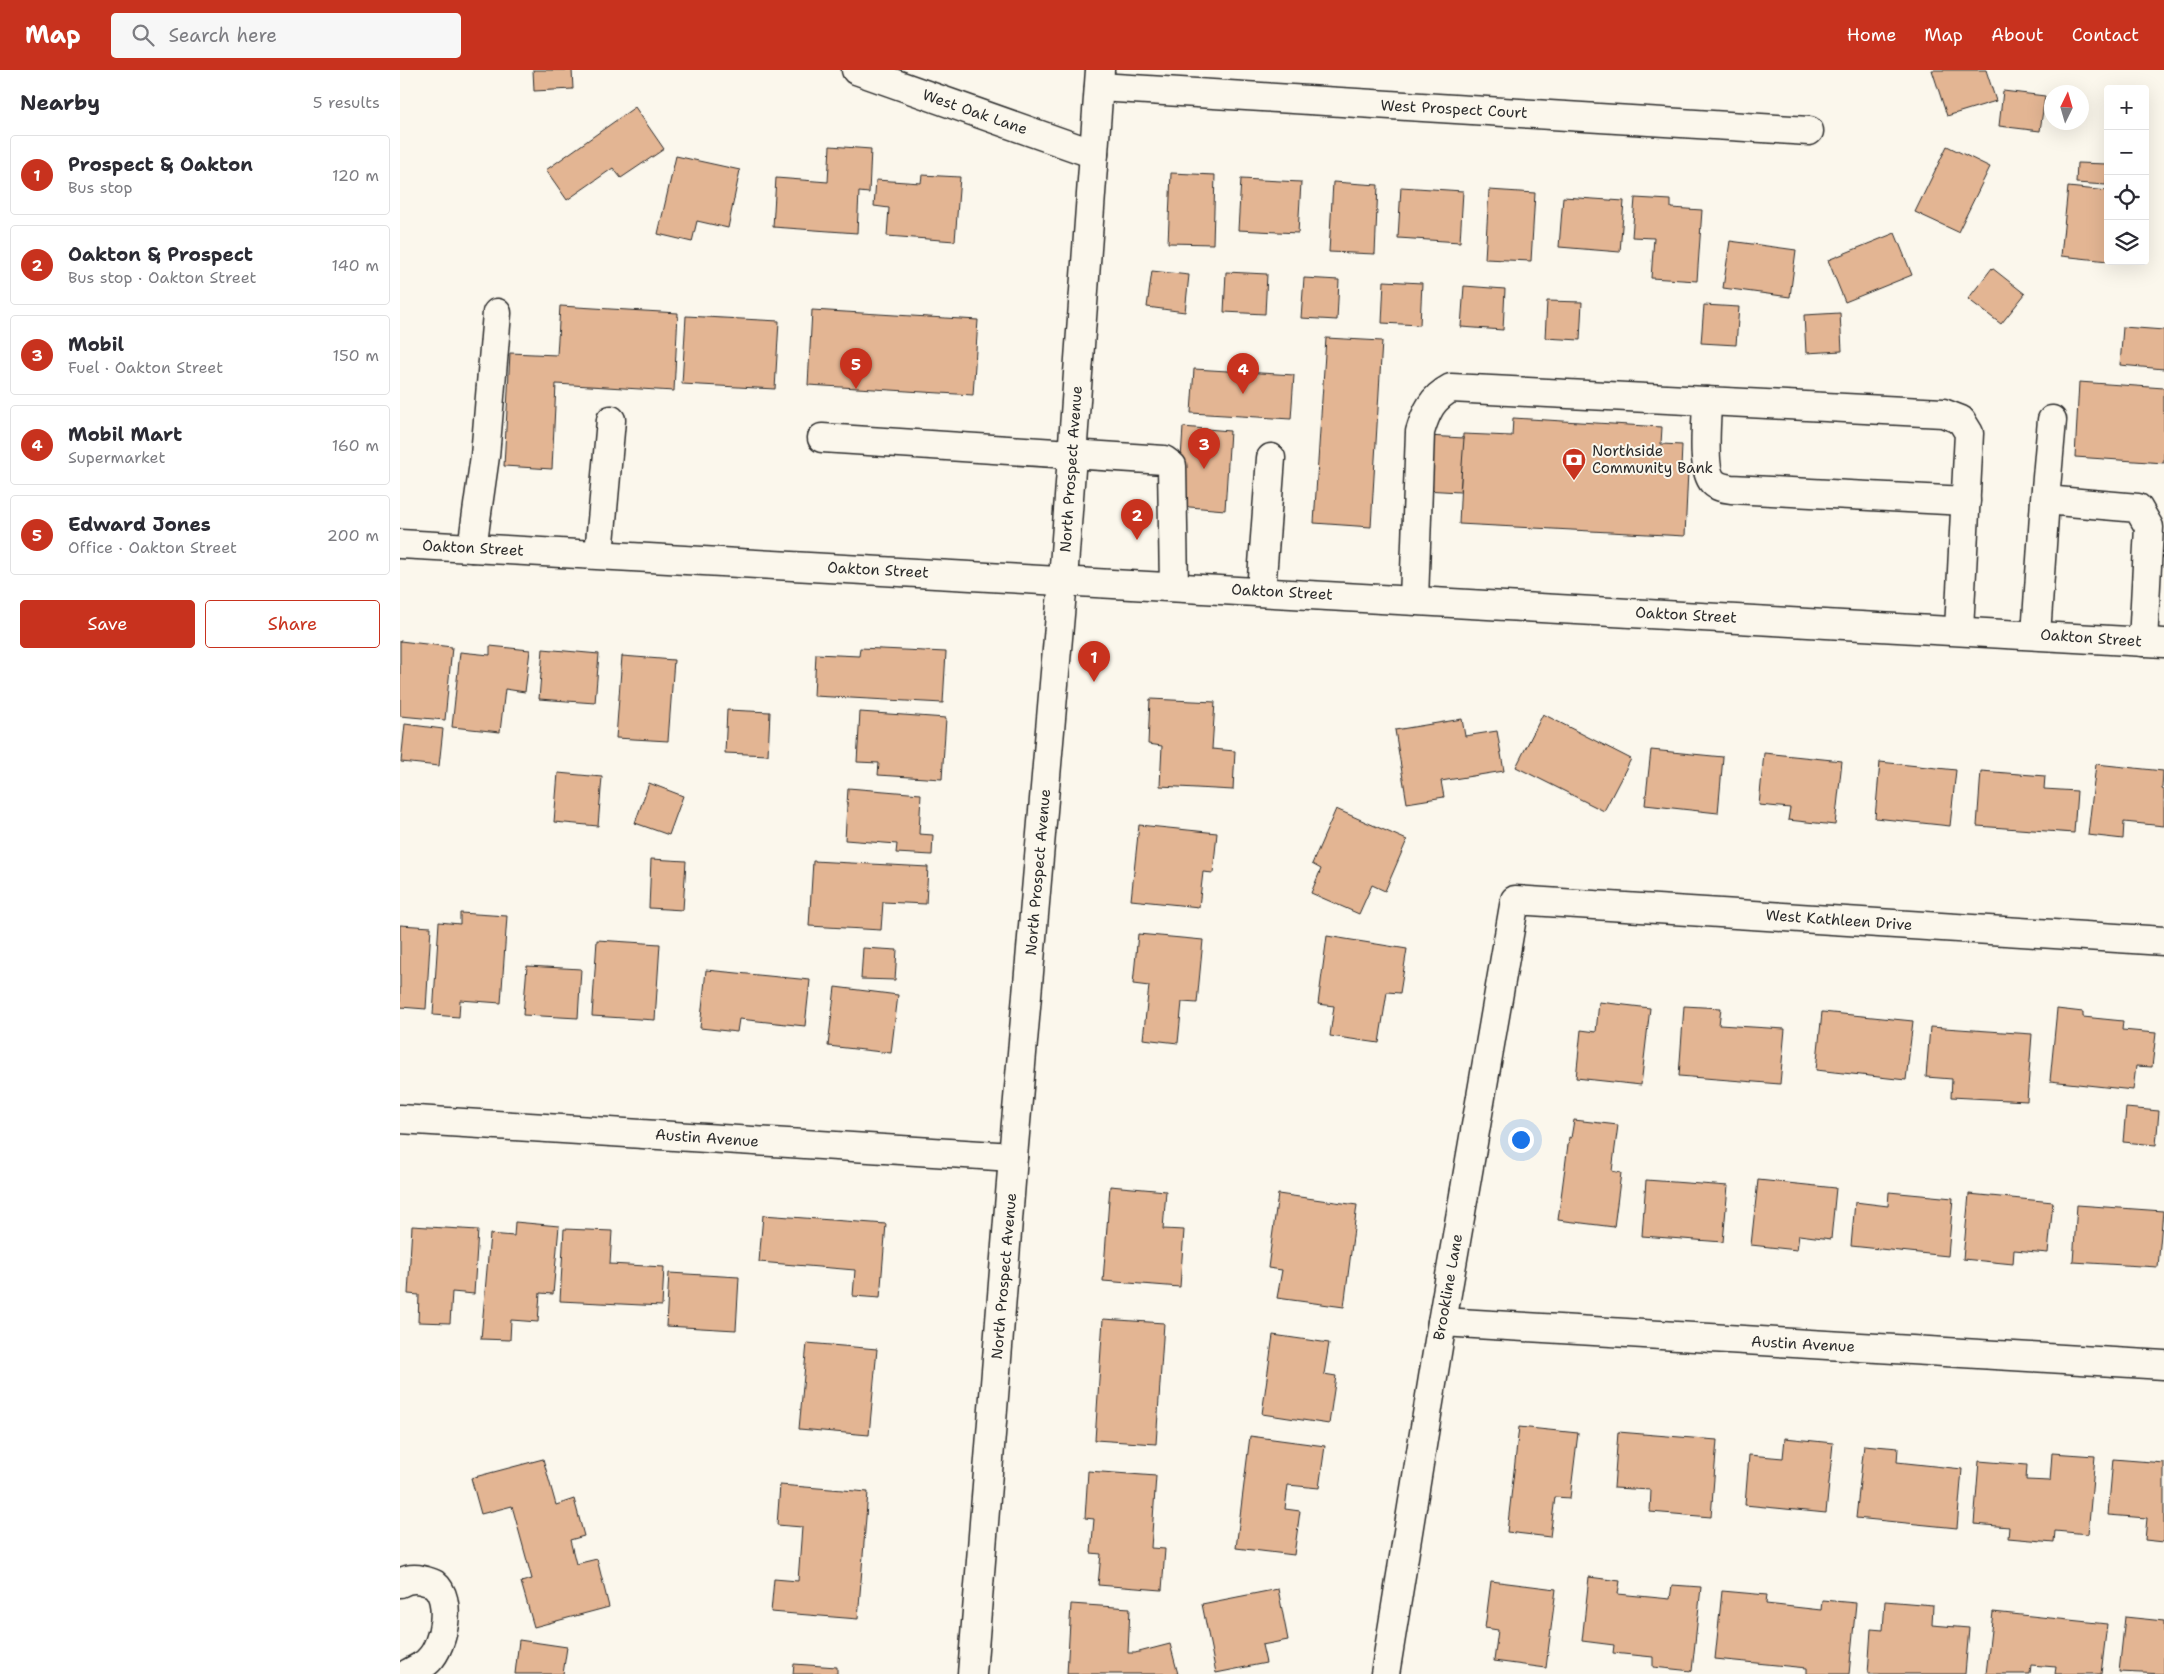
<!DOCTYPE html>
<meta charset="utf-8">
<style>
:root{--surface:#fff;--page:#f7f7f7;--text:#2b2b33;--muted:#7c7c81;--line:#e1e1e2;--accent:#c8321e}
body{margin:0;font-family:"Shantell Sans",sans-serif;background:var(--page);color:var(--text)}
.controls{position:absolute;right:15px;top:15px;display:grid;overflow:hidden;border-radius:5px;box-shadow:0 5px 20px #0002}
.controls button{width:45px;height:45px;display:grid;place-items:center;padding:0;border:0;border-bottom:1px solid var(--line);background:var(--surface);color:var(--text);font:25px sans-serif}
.compass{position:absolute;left:1644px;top:15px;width:45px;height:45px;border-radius:50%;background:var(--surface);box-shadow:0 5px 20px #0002;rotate:5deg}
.you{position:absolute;left:1120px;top:1069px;width:18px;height:18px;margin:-12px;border:4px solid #fff;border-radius:50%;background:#1a73e8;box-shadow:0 0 0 8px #1a73e833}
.badge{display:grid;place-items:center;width:32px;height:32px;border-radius:50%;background:var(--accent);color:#fff;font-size:16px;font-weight:700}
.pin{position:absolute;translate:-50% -41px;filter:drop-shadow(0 1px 2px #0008)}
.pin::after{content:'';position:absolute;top:26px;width:18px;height:15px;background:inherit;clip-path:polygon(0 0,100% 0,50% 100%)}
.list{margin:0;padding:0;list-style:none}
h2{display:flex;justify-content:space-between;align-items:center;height:65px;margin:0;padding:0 20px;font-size:21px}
h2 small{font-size:16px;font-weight:400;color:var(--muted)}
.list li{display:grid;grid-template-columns:32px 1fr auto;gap:15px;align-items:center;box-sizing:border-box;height:80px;margin:0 10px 10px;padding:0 10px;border:1px solid var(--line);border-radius:5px}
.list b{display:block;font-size:19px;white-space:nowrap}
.list p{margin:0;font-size:16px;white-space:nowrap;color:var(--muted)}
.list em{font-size:16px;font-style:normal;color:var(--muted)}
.actions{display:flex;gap:10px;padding:15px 20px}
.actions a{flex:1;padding:11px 0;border:1px solid var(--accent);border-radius:5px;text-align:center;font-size:18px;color:var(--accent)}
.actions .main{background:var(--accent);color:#fff}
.icon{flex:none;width:28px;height:28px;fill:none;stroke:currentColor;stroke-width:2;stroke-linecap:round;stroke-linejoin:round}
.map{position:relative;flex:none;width:1764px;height:1604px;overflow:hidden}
header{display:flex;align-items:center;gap:30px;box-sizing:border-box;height:70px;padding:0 25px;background:var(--accent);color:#fff}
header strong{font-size:24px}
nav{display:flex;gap:28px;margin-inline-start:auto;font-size:18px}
.search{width:350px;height:45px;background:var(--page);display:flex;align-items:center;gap:12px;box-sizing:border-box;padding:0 18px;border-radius:5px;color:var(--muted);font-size:19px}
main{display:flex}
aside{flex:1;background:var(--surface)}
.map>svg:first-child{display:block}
.building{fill:#e3b593;stroke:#2b2b2b}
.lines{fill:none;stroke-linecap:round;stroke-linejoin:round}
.minor-casing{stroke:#2b2b2b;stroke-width:31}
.major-casing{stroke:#2b2b2b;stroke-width:31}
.minor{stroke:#fbf7ec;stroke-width:28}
.major{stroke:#fbf7ec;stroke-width:28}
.labels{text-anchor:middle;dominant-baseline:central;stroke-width:4;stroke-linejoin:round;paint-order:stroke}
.street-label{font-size:15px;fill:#2b2b2b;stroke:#fbf7ec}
.poi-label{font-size:15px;fill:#2b2b2b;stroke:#fbf7ec;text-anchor:start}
</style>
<header>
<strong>Map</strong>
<div class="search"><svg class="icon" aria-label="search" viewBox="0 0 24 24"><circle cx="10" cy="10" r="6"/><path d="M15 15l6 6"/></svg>Search here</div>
<nav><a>Home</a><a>Map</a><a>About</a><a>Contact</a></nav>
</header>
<main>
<aside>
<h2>Nearby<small>5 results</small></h2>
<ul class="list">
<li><span class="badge">1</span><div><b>Prospect &amp; Oakton</b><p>Bus stop</p></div><em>120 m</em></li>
<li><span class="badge">2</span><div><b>Oakton &amp; Prospect</b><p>Bus stop · Oakton Street</p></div><em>140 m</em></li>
<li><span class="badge">3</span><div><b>Mobil</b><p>Fuel · Oakton Street</p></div><em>150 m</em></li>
<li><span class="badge">4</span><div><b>Mobil Mart</b><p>Supermarket</p></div><em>160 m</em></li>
<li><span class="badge">5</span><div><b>Edward Jones</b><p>Office · Oakton Street</p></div><em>200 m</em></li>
</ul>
<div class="actions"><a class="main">Save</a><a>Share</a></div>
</aside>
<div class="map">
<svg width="1764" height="1604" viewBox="0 0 1764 1604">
<rect width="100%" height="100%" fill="#fbf7ec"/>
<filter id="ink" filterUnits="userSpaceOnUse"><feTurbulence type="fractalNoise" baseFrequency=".02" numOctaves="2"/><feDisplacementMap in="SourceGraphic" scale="10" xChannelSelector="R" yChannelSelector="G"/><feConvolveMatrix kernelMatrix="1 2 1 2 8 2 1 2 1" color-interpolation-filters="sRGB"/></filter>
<g filter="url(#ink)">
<!-- building -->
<g class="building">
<polygon points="133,0 172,0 173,19 134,21"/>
<polygon points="1532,0 1586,0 1596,31 1547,46"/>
<polygon points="1603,21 1645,26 1640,61 1599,56"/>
<polygon points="235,37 264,79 221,108 213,98 167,130 146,100"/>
<polygon points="430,76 471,79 469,123 459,122 457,163 373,157 376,108 428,112"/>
<polygon points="1547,76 1590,97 1558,162 1515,142"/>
<polygon points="276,86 340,100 328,158 297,151 292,172 258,164"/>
<polygon points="1677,93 1707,94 1706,115 1676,113"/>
<polygon points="771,103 815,105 813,174 768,173"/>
<polygon points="522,105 560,107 555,171 487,166 489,138 474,136 476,110 521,113"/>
<polygon points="841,109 901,112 898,163 838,160"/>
<polygon points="933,112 978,115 975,184 929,182"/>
<polygon points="1001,117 1063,121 1060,172 998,168"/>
<polygon points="1668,117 1708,121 1708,191 1661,186"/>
<polygon points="1089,120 1135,123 1131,191 1085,189"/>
<polygon points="1163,127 1224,131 1220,182 1159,177"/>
<polygon points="1235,128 1271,130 1271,138 1302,140 1297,211 1251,208 1254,168 1232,167"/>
<polygon points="1495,163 1512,205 1445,232 1428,190"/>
<polygon points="1330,171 1396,180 1390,227 1323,218"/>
<polygon points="1592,198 1625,224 1601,254 1568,229"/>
<polygon points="752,201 789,205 785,242 747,237"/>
<polygon points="826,202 867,204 865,244 824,242"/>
<polygon points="904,208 939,210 937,250 901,248"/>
<polygon points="984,211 1022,213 1020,255 982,253"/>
<polygon points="1064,216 1105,219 1103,260 1061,257"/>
<polygon points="1147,231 1182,232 1180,270 1145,268"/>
<polygon points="1304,235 1339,237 1336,275 1301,273"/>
<polygon points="160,236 278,243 274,321 156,314 152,399 104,396 110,283 157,285"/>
<polygon points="412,240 578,250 573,325 408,315"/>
<polygon points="1440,243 1442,281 1406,283 1404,245"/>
<polygon points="286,246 379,251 375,319 282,314"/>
<polygon points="1723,257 1764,260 1764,299 1720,295"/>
<polygon points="926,268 982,271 971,457 914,453"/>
<polygon points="794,299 894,305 891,349 791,343"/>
<polygon points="1679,312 1764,318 1764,393 1675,387"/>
<polygon points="1113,348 1262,357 1261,374 1282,375 1281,399 1288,400 1285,466 1059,454 1063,364 1112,366"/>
<polygon points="783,357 830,361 825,440 778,436"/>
<polygon points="1009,365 1064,368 1060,422 1006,419"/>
<polygon points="0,571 52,577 45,650 0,646"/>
<polygon points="90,576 130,580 125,622 105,619 100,662 52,657 60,582 90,585"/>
<polygon points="460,578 546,582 543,633 414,626 416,584 459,586"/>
<polygon points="143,579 199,584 195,633 139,629"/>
<polygon points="222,586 274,590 268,671 216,668"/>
<polygon points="750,629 815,632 812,679 835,681 833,720 760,716 762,676 748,674"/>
<polygon points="327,640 370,642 368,685 325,683"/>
<polygon points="460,642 546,648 542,709 478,705 479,693 457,692"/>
<polygon points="1143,644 1231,689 1204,741 1116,697"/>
<polygon points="1062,649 1065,666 1097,661 1104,701 1041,711 1044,727 1007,733 995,660"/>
<polygon points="5,654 43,659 39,696 1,692"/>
<polygon points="1251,680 1323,687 1318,743 1245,735"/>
<polygon points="1364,683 1442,691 1435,755 1388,750 1390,738 1359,735"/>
<polygon points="1480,692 1556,700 1550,756 1475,748"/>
<polygon points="1696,694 1763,701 1762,719 1764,720 1764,756 1724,752 1723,769 1688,765"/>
<polygon points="1581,701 1645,706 1644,719 1677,721 1674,763 1577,756"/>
<polygon points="158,703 202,707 198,756 154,752"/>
<polygon points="249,713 283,726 269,765 235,753"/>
<polygon points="448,718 521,724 519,764 533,765 532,785 496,783 497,774 445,770"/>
<polygon points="936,739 1007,770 985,821 972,815 959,844 911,823 921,799 912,794"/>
<polygon points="739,755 817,763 813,803 803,802 799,837 731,830"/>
<polygon points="251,789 286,791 283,840 249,838"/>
<polygon points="413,791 528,797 526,834 483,832 481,860 409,856"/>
<polygon points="60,843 107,846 101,933 60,930 59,947 33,945 39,852 60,854"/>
<polygon points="0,855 31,857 26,939 0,937"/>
<polygon points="738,864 803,870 797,933 782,932 778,973 743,969 749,916 733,914"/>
<polygon points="927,866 1007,879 1000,923 987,922 979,973 930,966 934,936 918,934"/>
<polygon points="197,870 260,874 255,950 192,946"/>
<polygon points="463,878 497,880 495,910 461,909"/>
<polygon points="127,896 181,899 178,948 123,945"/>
<polygon points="306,900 410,910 405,956 339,949 337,962 300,958"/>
<polygon points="435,917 498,925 491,983 428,976"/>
<polygon points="1199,932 1250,938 1241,1015 1176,1008 1181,960 1196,962"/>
<polygon points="1284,936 1321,938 1319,955 1385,959 1380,1014 1279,1006"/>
<polygon points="1657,939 1683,942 1683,947 1723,951 1722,960 1756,963 1752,997 1736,996 1733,1020 1650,1011"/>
<polygon points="1422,942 1513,951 1506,1010 1416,1000"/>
<polygon points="1530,957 1632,964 1627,1031 1551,1027 1552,1009 1526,1007"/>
<polygon points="1726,1038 1759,1041 1756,1075 1723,1072"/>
<polygon points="1174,1050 1218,1055 1212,1101 1221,1103 1214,1157 1158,1150 1169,1067 1171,1068"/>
<polygon points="1246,1110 1328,1116 1323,1172 1242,1166"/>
<polygon points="1358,1110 1436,1118 1431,1169 1399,1165 1397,1180 1351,1175"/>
<polygon points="710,1116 766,1121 763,1159 784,1160 780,1217 703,1211"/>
<polygon points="1489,1122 1553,1128 1548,1186 1451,1176 1455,1132 1488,1136"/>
<polygon points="878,1124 957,1135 944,1237 877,1228 882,1200 868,1198"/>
<polygon points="1569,1124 1653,1132 1648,1183 1614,1180 1613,1194 1563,1189"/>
<polygon points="1677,1135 1763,1141 1758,1197 1673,1192"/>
<polygon points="363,1145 486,1154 480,1228 453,1226 455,1200 359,1192"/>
<polygon points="115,1152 159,1156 153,1224 140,1223 138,1252 111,1250 110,1270 81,1269 90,1164 114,1166"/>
<polygon points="12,1156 78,1160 74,1224 52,1222 50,1253 18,1252 19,1225 8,1224"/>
<polygon points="164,1159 212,1161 210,1194 264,1197 262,1236 160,1231"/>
<polygon points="269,1203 339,1207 336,1260 266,1256"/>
<polygon points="703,1249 764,1253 756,1374 695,1370"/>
<polygon points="873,1265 929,1273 924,1304 936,1306 929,1354 862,1344"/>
<polygon points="407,1273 477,1279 469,1365 399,1359"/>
<polygon points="1119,1357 1178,1363 1170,1428 1155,1427 1150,1467 1107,1462"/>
<polygon points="1218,1362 1317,1370 1311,1447 1250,1442 1251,1420 1214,1418"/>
<polygon points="850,1366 925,1376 919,1418 888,1415 885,1439 900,1441 894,1485 836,1478"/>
<polygon points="1385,1368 1433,1373 1426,1443 1345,1435 1349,1385 1383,1388"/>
<polygon points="1464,1375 1498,1378 1497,1392 1562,1399 1557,1458 1456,1448"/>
<polygon points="1652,1383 1695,1386 1688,1464 1655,1461 1654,1472 1608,1468 1609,1457 1574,1454 1579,1391 1627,1395 1626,1410 1650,1411"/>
<polygon points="143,1389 156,1435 174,1429 184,1466 170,1470 176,1494 197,1489 209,1537 134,1557 121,1512 132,1509 112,1436 81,1444 71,1408"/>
<polygon points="1713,1389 1764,1393 1764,1472 1745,1470 1747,1448 1708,1445"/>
<polygon points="688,1401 756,1406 751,1478 765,1479 762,1520 698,1515 701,1484 691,1483 694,1449 685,1448"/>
<polygon points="380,1415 468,1422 458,1549 371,1542 374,1509 398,1511 402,1457 377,1455"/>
<polygon points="1189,1507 1220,1511 1218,1524 1270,1529 1272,1515 1301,1517 1292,1601 1253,1597 1253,1587 1213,1583 1214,1575 1182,1571"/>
<polygon points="1091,1511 1156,1519 1146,1598 1094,1591 1098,1560 1085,1558"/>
<polygon points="878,1519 888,1570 862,1575 866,1593 816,1603 802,1534"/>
<polygon points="1322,1521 1367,1525 1366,1534 1421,1540 1422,1530 1456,1533 1449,1604 1407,1604 1407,1598 1315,1589"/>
<polygon points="1485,1531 1533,1535 1532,1555 1569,1558 1565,1604 1468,1604 1471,1559 1483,1560"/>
<polygon points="671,1534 730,1538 728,1583 735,1583 770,1574 778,1604 667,1604"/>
<polygon points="1593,1542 1707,1554 1701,1604 1655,1604 1656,1597 1631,1595 1630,1604 1586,1604"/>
<polygon points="1725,1547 1764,1551 1764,1604 1719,1602"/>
<polygon points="119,1570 167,1577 163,1604 115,1604"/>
<polygon points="394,1594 437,1597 437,1604 393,1604"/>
</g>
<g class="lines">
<defs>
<g id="minor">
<polyline points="456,0 694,84"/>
<polyline points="699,17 1409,61"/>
<path d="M1307,331C1307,349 1301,399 1313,412C1318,417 1324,418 1331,419L1566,431"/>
<polyline points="1652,350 1645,430 1738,438 1749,457 1743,572"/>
<polyline points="422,368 764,390 772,396 774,517"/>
<polyline points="72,478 85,386 97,243"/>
<polyline points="199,484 211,350"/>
<polyline points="861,521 871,388"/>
<path d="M1014,530L1020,362C1026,342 1032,328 1051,318L1543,343L1561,350L1569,363L1559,560"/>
<polyline points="1636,565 1645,430"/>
<polyline points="0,1049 613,1087"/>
<polyline points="1042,1252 1764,1295"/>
<path d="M0,1513C7,1509 14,1508 22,1510C25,1511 31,1512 34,1514C53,1529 44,1575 29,1590C25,1595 16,1599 9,1603"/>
<polyline points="572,1604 613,1087 663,510 700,0"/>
<polyline points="985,1604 1042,1252 1115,830 1764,871"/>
</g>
<polyline id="major" points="0,474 1764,573"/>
</defs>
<!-- minor casing -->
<use href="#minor" class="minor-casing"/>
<!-- major casing -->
<use href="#major" class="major-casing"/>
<!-- minor -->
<use href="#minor" class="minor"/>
<!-- major -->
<use href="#major" class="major"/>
</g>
</g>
<!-- icons -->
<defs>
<symbol id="bank-pin" viewBox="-11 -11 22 30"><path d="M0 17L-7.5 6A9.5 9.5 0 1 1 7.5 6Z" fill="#c8321e" stroke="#fbf7ec"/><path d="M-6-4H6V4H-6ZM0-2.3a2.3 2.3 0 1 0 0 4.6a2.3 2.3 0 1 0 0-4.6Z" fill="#fff"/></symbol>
</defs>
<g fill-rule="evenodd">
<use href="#bank-pin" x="1160" y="376" width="28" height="38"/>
</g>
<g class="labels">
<!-- street labels -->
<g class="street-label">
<text transform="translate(1054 39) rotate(3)">West Prospect Court</text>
<text transform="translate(575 42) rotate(19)">West Oak Lane</text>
<text transform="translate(671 399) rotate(-86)">North Prospect Avenue</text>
<text transform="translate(73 478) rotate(3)">Oakton Street</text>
<text transform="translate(478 500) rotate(3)">Oakton Street</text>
<text transform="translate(882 522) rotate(3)">Oakton Street</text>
<text transform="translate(1286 545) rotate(3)">Oakton Street</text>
<text transform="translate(1691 568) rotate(4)">Oakton Street</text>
<text transform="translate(638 802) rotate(-85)">North Prospect Avenue</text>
<text transform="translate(1439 850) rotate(4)">West Kathleen Drive</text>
<text transform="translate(307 1068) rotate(4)">Austin Avenue</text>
<text transform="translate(604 1206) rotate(-85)">North Prospect Avenue</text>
<text transform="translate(1048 1217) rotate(-80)">Brookline Lane</text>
<text transform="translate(1403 1274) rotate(3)">Austin Avenue</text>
</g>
<!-- poi labels -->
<g class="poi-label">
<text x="1192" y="381">Northside<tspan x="1192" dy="17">Community Bank</tspan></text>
</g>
</g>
</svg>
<div class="controls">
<button>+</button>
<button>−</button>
<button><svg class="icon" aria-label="locate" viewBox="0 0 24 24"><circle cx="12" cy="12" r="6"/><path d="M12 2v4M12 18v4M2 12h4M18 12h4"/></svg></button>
<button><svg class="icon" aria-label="layers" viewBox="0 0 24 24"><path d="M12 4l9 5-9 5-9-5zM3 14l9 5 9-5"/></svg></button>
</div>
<svg class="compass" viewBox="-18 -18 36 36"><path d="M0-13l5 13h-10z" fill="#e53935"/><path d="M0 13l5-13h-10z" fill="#7c7c81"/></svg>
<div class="you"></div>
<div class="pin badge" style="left:694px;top:612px">1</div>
<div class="pin badge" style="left:737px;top:470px">2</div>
<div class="pin badge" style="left:804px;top:399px">3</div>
<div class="pin badge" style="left:843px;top:324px">4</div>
<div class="pin badge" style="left:456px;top:319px">5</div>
</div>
</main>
